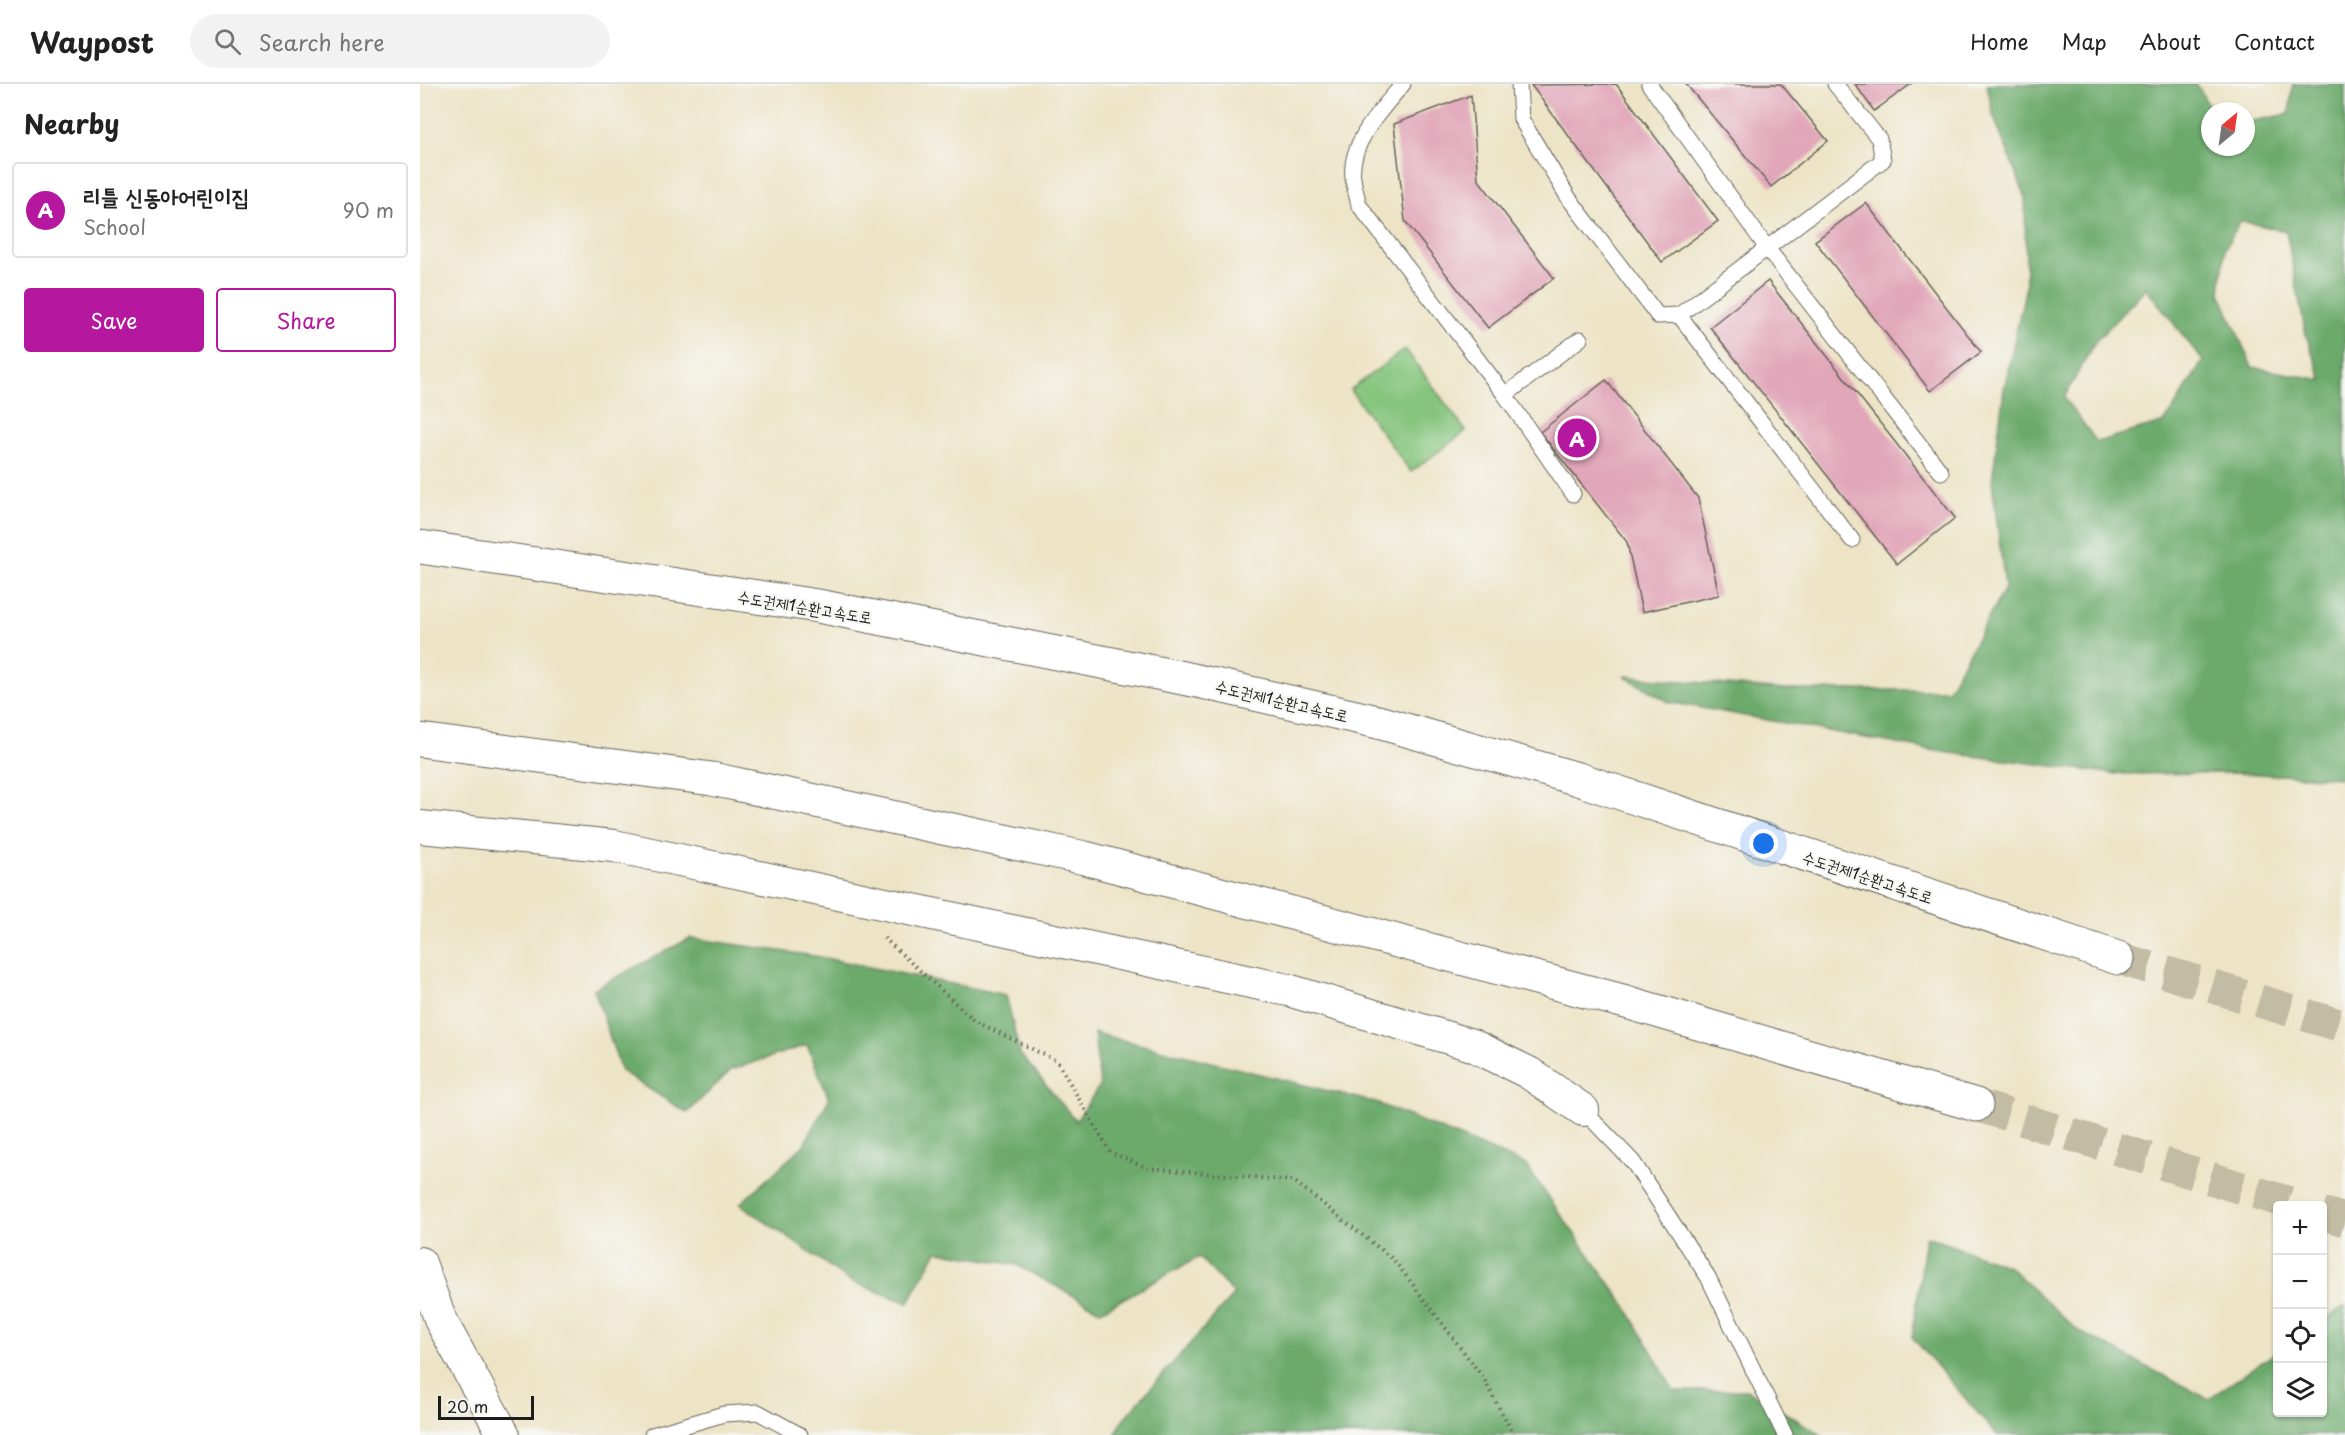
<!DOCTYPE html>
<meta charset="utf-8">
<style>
:root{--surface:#fff;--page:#f2f2f2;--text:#222;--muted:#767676;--line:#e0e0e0;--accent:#b5179e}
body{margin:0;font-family:"Playpen Sans","Poor Story",sans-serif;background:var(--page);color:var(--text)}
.controls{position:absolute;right:18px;bottom:18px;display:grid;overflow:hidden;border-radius:6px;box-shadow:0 2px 4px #0004}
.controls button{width:54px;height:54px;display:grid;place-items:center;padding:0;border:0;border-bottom:2px solid var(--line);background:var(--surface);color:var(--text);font:30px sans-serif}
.compass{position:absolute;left:1781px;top:18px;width:54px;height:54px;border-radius:50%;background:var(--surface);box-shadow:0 2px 4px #0004;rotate:29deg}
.scale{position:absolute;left:18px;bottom:15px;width:96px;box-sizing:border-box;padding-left:6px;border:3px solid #1c1c1c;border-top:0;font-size:16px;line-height:21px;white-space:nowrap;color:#1c1c1c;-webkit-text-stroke:4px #f6f6f2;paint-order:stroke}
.you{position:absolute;left:1344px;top:760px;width:21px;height:21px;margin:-15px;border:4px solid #fff;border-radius:50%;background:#1a73e8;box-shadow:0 0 0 9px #1a73e833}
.badge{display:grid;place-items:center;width:39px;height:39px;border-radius:50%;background:var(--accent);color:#fff;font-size:20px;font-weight:700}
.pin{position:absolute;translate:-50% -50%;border:3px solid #fff;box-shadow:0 2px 6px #0006}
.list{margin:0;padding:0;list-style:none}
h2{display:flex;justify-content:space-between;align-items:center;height:78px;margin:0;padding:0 24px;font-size:26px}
h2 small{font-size:20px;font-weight:400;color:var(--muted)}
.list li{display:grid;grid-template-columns:39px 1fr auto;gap:18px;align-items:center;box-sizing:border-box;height:96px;margin:0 12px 12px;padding:0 12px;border:2px solid var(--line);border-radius:6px}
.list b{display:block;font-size:22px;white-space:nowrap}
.list p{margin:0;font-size:20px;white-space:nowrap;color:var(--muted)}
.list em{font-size:20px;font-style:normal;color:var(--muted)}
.actions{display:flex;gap:12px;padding:18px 24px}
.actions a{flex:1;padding:14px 0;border:2px solid var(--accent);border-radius:6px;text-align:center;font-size:21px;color:var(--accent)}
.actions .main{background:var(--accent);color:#fff}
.icon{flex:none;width:33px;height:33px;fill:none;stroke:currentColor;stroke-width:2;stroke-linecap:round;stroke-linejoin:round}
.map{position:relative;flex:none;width:1925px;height:1351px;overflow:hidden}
header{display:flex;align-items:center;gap:36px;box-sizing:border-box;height:84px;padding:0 30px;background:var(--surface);border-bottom:2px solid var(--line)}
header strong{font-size:28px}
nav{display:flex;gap:33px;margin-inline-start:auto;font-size:21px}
.search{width:420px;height:54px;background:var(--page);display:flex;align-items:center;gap:15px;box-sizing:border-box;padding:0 21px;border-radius:33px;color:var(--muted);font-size:22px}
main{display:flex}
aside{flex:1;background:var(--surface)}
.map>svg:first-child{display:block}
.green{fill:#85c57d;stroke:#50704c;stroke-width:1.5}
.forest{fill:#6caa6c;stroke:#446344;stroke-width:1.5;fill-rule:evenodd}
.building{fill:#e1a6b9}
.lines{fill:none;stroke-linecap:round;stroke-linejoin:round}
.highway-tunnel{stroke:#c3bca4;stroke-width:33;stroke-dasharray:33 16;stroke-linecap:butt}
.lane-casing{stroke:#656258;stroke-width:17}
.street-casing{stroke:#656258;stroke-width:34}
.highway-casing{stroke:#656258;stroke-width:35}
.path{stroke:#656258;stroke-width:4;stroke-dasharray:1.5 4.5;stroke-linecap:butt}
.lane{stroke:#fff;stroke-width:15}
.street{stroke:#fff;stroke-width:32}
.highway{stroke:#fff;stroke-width:33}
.labels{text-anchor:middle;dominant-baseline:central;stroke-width:4.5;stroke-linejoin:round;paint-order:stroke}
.street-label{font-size:16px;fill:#1c1c1c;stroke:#f6f6f2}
</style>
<header>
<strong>Waypost</strong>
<div class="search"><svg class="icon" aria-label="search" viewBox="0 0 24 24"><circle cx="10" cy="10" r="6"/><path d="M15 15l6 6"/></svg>Search here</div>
<nav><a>Home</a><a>Map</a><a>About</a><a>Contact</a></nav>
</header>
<main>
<aside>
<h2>Nearby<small></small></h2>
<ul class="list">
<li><span class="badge">A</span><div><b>리틀 신동아어린이집</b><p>School</p></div><em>90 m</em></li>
</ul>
<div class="actions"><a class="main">Save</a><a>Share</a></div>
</aside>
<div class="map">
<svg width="1925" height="1351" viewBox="0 0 1925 1351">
<rect width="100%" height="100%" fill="#f6f6f2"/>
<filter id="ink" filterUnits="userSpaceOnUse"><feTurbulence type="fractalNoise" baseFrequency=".0167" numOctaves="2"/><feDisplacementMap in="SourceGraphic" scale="12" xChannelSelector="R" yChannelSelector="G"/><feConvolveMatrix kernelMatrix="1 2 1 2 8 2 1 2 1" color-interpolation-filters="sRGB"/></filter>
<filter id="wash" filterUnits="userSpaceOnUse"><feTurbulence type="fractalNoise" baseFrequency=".008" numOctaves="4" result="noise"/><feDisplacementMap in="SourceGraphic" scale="24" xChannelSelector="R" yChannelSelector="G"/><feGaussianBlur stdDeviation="1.35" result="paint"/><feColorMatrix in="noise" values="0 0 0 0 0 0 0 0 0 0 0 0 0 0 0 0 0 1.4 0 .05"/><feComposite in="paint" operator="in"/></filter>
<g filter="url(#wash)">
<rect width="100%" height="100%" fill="#ede4c6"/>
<!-- green -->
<polygon class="green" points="985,265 1046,347 991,388 930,306"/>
<!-- forest -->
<g class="forest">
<path d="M1567,0H1777L1791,27L1790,63H1826V38L1869,30L1873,0H1925V694L1815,689L1696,690L1522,668L1249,618L1204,592L1365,606H1528L1585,504L1572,397L1584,305L1606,202L1605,112L1573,31ZM1820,137L1866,147L1886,251L1902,296L1832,283L1800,209L1805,165ZM1726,204L1783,277L1745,338L1677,358L1644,314L1675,258Z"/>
<polygon points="270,854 395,872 586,911 600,970 656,1037 680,1001 674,949 957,1019 1105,1080 1207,1224 1254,1307 1327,1306 1402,1351 695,1351 705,1333 814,1210 779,1173 681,1227 597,1181 517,1167 488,1219 432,1198 320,1120 383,1062 409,1015 387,961 311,986 267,1029 201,987 174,905"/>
<polygon points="1506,1152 1588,1182 1657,1246 1788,1315 1857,1268 1858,1328 1902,1328 1903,1237 1925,1222 1925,1351 1577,1351 1492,1253"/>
</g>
<g id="blocks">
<!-- building -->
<g class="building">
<polygon points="1196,0 1298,137 1242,178 1111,1"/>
<polygon points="1266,0 1361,0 1408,57 1351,103"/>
<polygon points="1435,0 1491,0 1454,27"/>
<polygon points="1051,11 1058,95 1134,194 1068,244 985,137 974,40"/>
<polygon points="1446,119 1561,268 1510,307 1395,157"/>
<polygon points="1348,197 1535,434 1477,480 1290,243"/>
<polygon points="1186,296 1278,414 1299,511 1222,528 1207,458 1120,348"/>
</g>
</g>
</g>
<g filter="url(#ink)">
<use href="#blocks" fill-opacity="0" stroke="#656258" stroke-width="1.5"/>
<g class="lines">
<!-- highway-tunnel -->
<g class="highway-tunnel">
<polyline points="1698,874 1925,943"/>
<polyline points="1556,1021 1879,1122"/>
<polyline points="1902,1129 1925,1136"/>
</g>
<defs>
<g id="lane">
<path d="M983,0C963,24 928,59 933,94C934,103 937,112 939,121L1085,311L1153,410"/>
<polyline points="1099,0 1101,35 1148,113 1238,232 1259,231 1463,76 1459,55 1415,0"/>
<polyline points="1229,0 1347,164 1521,388"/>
<polyline points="1259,231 1432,456"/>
<polyline points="1085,311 1160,255"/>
<polyline points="1163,1026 1213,1078 1288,1193 1365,1351"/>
<polyline points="232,1351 304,1330 338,1328 380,1351"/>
</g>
<g id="street">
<polyline points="0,743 194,762 868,906 1052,961 1109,989 1163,1026"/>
<polyline points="0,1179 21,1237 84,1351"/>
</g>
<g id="highway">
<polyline points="0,463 398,522 773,596 958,638 1158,695 1698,874"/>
<polyline points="0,656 292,695 665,774 1206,918 1556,1021"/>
</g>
</defs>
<!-- lane casing -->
<use href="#lane" class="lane-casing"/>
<!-- street casing -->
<use href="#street" class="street-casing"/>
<!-- highway casing -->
<use href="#highway" class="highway-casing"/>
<!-- path -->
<polyline class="path" points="464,854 555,937 637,977 690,1068 728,1084 874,1097 974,1176 1062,1292 1094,1351"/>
<!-- lane -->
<use href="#lane" class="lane"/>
<!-- street -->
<use href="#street" class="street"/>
<!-- highway -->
<use href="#highway" class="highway"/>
</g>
</g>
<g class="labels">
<!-- street labels -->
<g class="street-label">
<text transform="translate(385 522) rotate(9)">수도권제1순환고속도로</text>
<text transform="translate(862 616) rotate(13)">수도권제1순환고속도로</text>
<text transform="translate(1448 792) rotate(18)">수도권제1순환고속도로</text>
</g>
</g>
</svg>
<div class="controls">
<button>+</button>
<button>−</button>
<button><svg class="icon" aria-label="locate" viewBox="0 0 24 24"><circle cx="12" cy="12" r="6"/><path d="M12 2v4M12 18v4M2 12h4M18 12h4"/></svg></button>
<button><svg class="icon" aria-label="layers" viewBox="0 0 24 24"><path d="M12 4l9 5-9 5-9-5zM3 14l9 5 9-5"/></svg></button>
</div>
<svg class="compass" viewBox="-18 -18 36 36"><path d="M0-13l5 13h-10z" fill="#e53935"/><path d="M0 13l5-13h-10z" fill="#767676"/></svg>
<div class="scale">20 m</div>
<div class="you"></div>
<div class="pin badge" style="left:1157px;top:354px">A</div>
</div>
</main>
